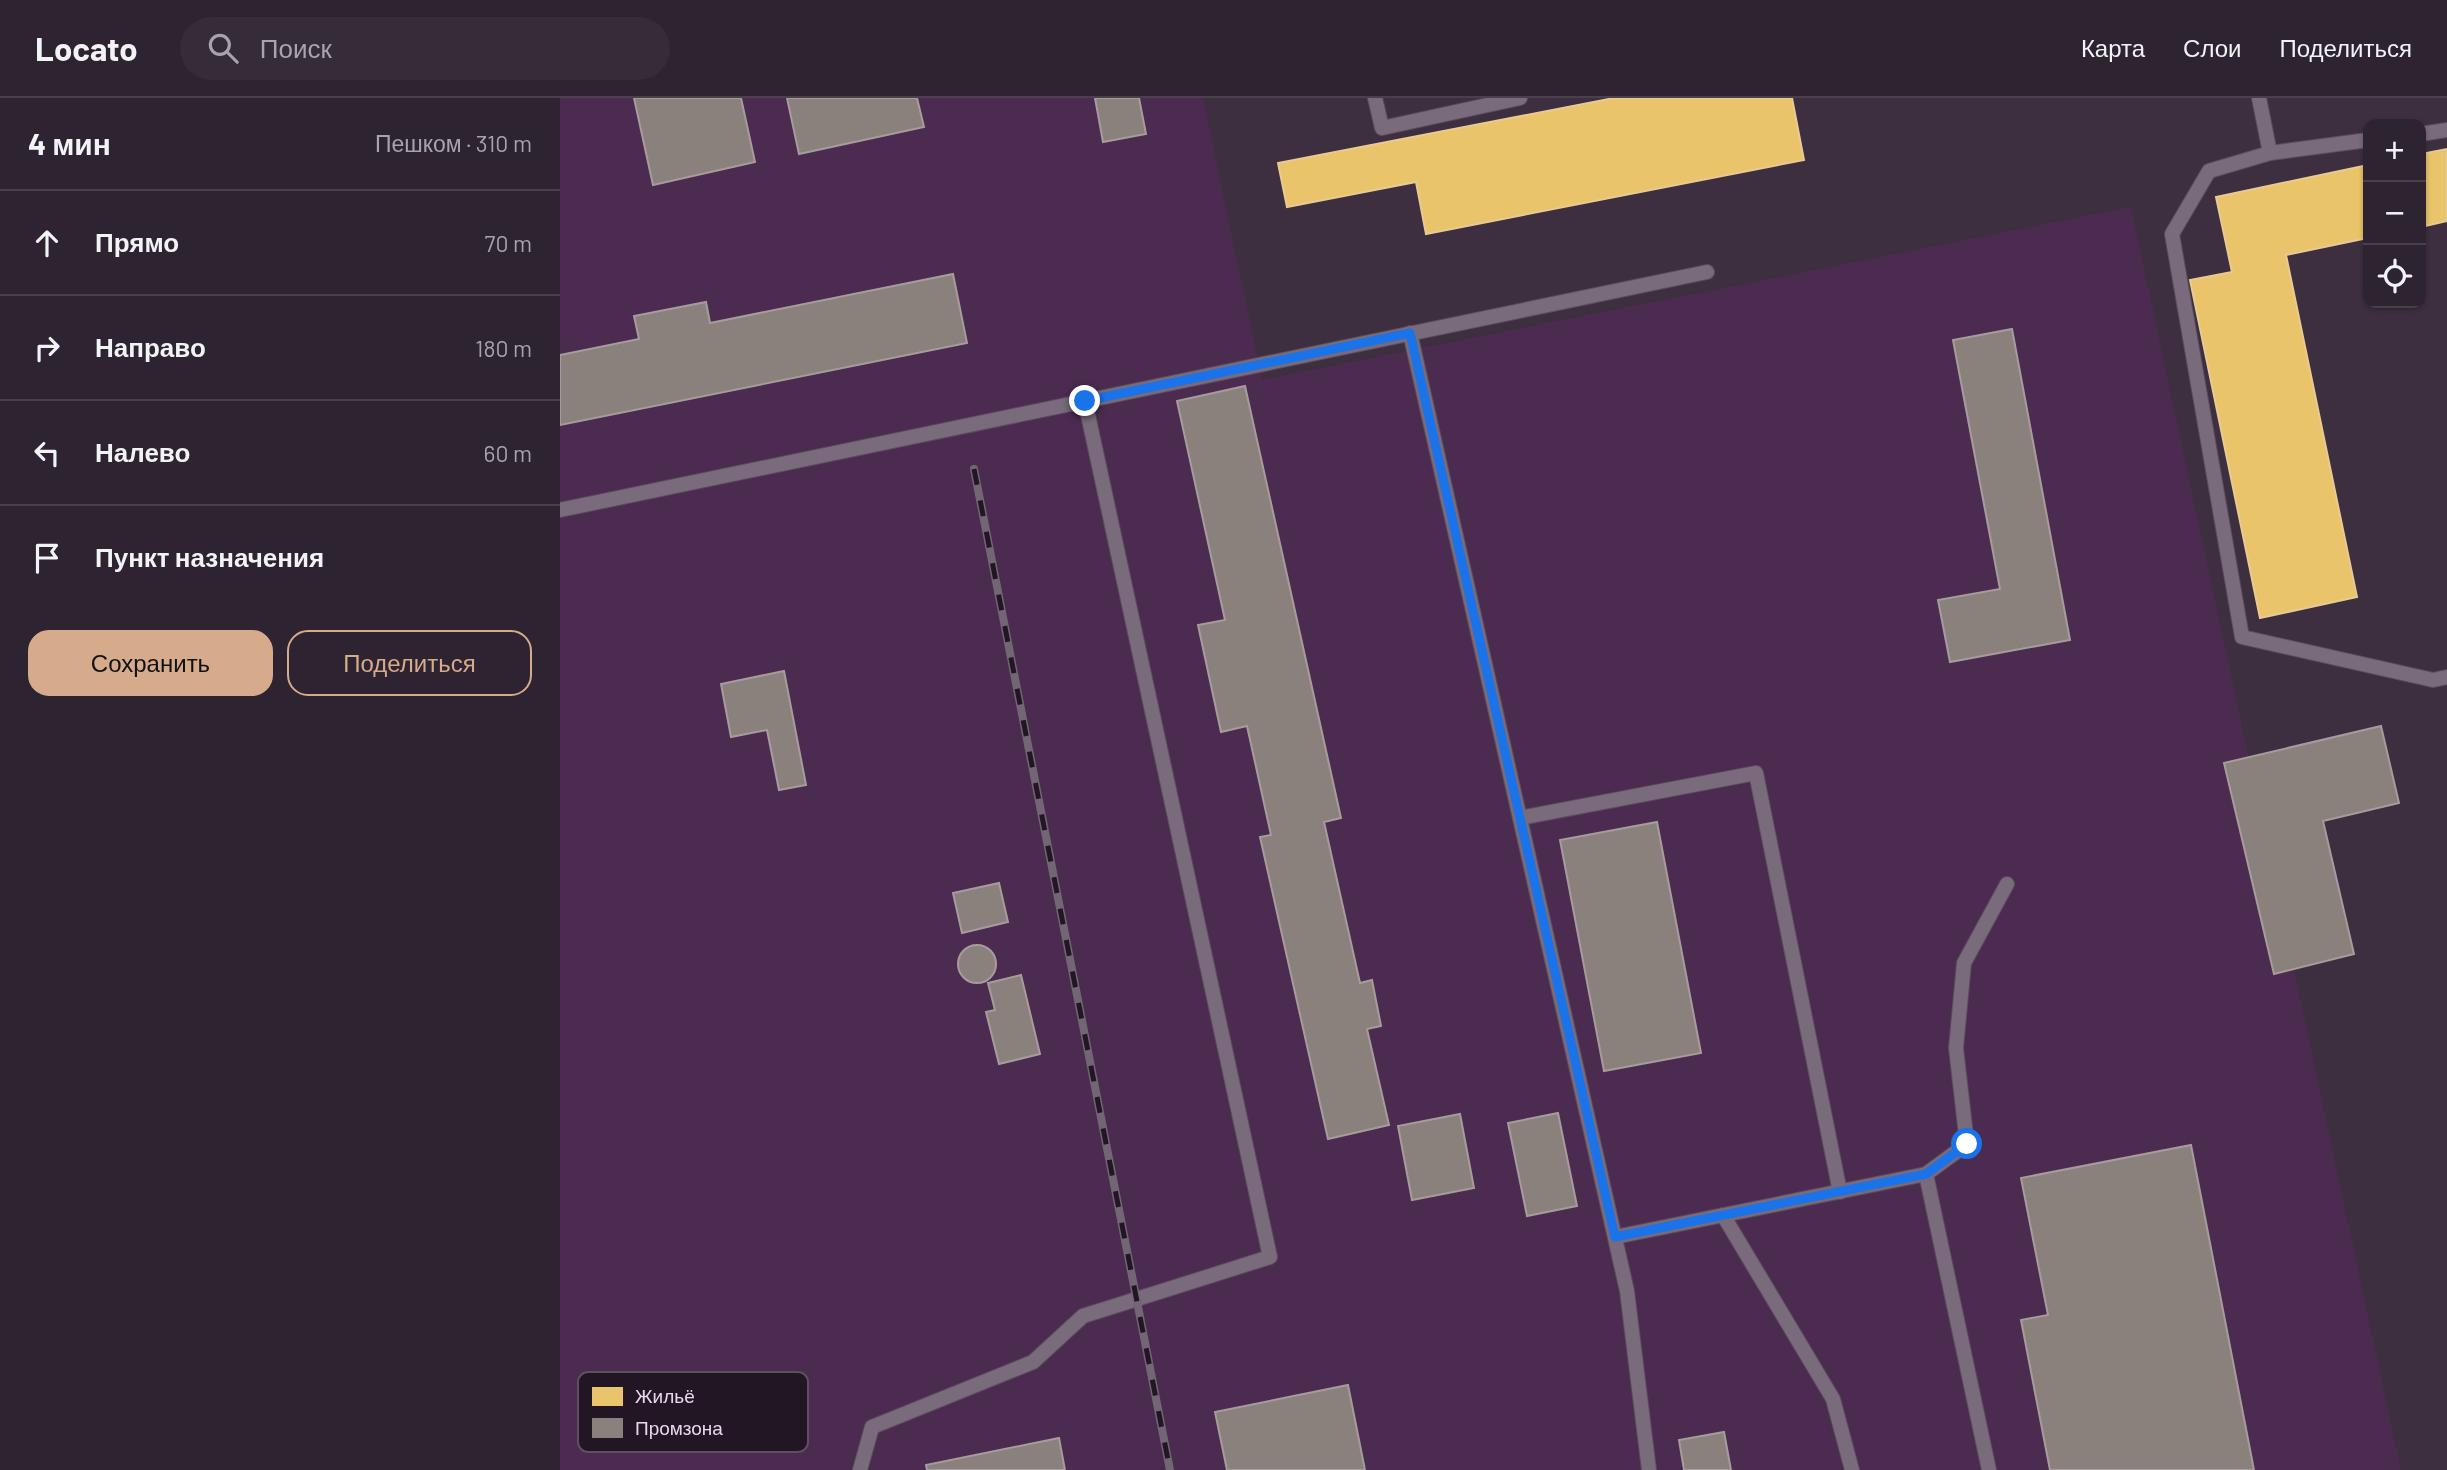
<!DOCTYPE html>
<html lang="ru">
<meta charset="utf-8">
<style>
:root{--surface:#2e2330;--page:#362b38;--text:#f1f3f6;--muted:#a7a4ab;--line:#49404c;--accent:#d6ab8b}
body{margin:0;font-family:Barlow,sans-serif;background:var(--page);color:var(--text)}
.controls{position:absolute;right:21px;top:21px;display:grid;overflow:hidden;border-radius:14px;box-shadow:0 2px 5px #0004}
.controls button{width:63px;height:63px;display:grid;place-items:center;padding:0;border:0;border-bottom:2px solid var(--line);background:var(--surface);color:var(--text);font:35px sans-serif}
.stop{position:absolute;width:21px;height:21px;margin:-16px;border:5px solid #1a73e8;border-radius:50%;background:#fff}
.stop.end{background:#1a73e8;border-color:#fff;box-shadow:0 2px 7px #0008}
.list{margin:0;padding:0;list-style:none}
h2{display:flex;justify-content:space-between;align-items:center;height:91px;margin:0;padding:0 28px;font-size:30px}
h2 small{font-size:23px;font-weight:400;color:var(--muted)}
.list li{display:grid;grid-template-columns:46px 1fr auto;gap:21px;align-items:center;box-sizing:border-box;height:105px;padding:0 28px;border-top:2px solid var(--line)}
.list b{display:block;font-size:26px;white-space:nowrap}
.list em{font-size:23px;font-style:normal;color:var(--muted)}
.actions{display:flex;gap:14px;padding:21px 28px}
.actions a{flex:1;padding:16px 0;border:2px solid var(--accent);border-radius:21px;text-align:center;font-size:24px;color:var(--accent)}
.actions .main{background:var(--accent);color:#111}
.icon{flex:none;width:38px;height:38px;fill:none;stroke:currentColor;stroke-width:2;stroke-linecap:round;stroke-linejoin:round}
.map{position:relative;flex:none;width:1887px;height:1372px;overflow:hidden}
header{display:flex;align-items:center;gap:42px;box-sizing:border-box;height:98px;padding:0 35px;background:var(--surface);border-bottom:2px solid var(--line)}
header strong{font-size:33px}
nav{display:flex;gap:38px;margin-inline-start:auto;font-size:24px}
.search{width:490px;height:63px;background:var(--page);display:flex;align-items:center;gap:18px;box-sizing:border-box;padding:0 24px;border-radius:38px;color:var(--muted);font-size:26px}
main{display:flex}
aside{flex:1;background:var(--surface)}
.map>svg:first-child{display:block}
.built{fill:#4b2c50}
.homes{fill:#e9c46a;stroke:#e9ca91;stroke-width:2}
.industry{fill:#8a817c;stroke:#a69b9d;stroke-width:2}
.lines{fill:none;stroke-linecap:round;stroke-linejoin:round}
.lane-casing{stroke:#5b4d5d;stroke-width:16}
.lane{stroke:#796b7b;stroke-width:14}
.rail-casing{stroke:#726674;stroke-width:8}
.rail{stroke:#221624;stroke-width:5;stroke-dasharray:16;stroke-linecap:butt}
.route{stroke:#1a73e8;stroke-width:9}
.key{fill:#221624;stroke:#5d5060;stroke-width:2}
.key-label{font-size:19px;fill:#e8d7eb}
</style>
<header>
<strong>Locato</strong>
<div class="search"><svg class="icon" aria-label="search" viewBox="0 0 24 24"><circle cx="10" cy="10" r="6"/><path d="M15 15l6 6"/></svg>Поиск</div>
<nav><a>Карта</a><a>Слои</a><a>Поделиться</a></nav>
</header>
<main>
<aside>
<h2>4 мин<small>Пешком · 310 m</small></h2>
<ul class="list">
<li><svg class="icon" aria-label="ahead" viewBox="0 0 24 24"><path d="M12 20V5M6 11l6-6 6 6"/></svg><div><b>Прямо</b></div><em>70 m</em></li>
<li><svg class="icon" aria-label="right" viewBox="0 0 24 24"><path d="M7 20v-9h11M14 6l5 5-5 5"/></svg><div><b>Направо</b></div><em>180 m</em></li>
<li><svg class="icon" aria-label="left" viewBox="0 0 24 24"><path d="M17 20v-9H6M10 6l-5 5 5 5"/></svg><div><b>Налево</b></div><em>60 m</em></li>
<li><svg class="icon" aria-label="arrive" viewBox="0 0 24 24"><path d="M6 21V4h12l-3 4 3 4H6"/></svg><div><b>Пункт назначения</b></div></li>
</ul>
<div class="actions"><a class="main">Сохранить</a><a>Поделиться</a></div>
</aside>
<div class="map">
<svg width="1887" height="1372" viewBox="0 0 1887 1372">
<rect width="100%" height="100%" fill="#3e2f40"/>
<!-- built -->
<polygon class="built" points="0,0 643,0 702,282 1571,109 1841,1372 0,1372"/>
<!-- homes -->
<g class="homes">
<polygon points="1054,0 1232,0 1244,62 866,136 856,84 727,109 718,65"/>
<polygon points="1887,51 1887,123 1861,129 1861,56"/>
<polygon points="1808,67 1808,140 1726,157 1797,499 1700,520 1630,182 1672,174 1656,99"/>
</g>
<!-- industry -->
<g class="industry">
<polygon points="74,0 181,0 195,64 93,87"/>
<polygon points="227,0 357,0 364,29 239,56"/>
<polygon points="535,0 579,0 586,36 543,44"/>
<polygon points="393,176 407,245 0,327 0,257 79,241 74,218 146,204 150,225"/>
<polygon points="1452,231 1510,542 1390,564 1378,502 1440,491 1393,242"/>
<polygon points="685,288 781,720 764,724 800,885 812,882 821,928 807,931 829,1027 768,1041 700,739 711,737 687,628 661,634 638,527 665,522 617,303"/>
<polygon points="224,573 246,687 219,692 207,632 171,639 161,586"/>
<polygon points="1821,628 1839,705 1763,723 1794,856 1714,876 1664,665"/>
<polygon points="1097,724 1141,955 1044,973 1000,742"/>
<polygon points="439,785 448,824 402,835 393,795"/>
<circle cx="417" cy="866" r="19"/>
<polygon points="461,877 480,956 439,966 426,914 435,912 428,885"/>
<polygon points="998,1015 1017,1108 967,1118 948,1025"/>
<polygon points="900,1016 914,1090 852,1102 838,1028"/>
<polygon points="1631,1047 1694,1372 1490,1372 1461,1222 1488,1217 1461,1080"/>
<polygon points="788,1287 805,1372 667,1372 655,1314"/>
<polygon points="1164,1334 1171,1372 1124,1372 1119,1342"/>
<polygon points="499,1340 505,1372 367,1372 366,1367"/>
</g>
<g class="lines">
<defs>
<g id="lane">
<polyline points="815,0 822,30 960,0"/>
<polyline points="1699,0 1710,55"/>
<polyline points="1861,36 1887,32"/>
<polyline points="1808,42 1710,55 1649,73 1612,136 1682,539 1873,582 1887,579"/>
<polyline points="850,235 1067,1193 1089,1372"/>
<polyline points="0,412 1147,174"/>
<polyline points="960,720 1196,675 1280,1094"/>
<polyline points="1366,1076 1429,1372"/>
<polyline points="1163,1117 1273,1301 1292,1372"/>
<polyline points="1055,1139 1366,1076 1407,1046 1396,950 1404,865 1447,786"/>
<polyline points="300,1372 312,1329 473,1264 523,1218 710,1159 525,303"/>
</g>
</defs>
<!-- lane casing -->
<use href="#lane" class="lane-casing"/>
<!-- lane -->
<use href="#lane" class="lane"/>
<defs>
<polyline id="rail" points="414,371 610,1372"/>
</defs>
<!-- rail casing -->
<use href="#rail" class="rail-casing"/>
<!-- rail -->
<use href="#rail" class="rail"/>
</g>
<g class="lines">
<!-- route -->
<polyline class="route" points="525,303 850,235 1055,1139 1366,1076 1407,1046"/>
</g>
<!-- legend -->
<rect x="18" y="1274" width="230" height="80" rx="10" class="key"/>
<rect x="32" y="1289" width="31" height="19" fill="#e9c46a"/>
<rect x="32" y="1320" width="31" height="20" fill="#8a817c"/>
<g class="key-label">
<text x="75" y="1305">Жильё</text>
<text x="75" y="1337">Промзона</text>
</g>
</svg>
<div class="controls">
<button>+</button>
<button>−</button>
<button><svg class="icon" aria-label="locate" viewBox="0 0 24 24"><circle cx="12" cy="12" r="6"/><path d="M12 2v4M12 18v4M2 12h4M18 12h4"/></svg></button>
</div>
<div class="stop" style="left:1407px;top:1046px"></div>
<div class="stop end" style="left:525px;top:303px"></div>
</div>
</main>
